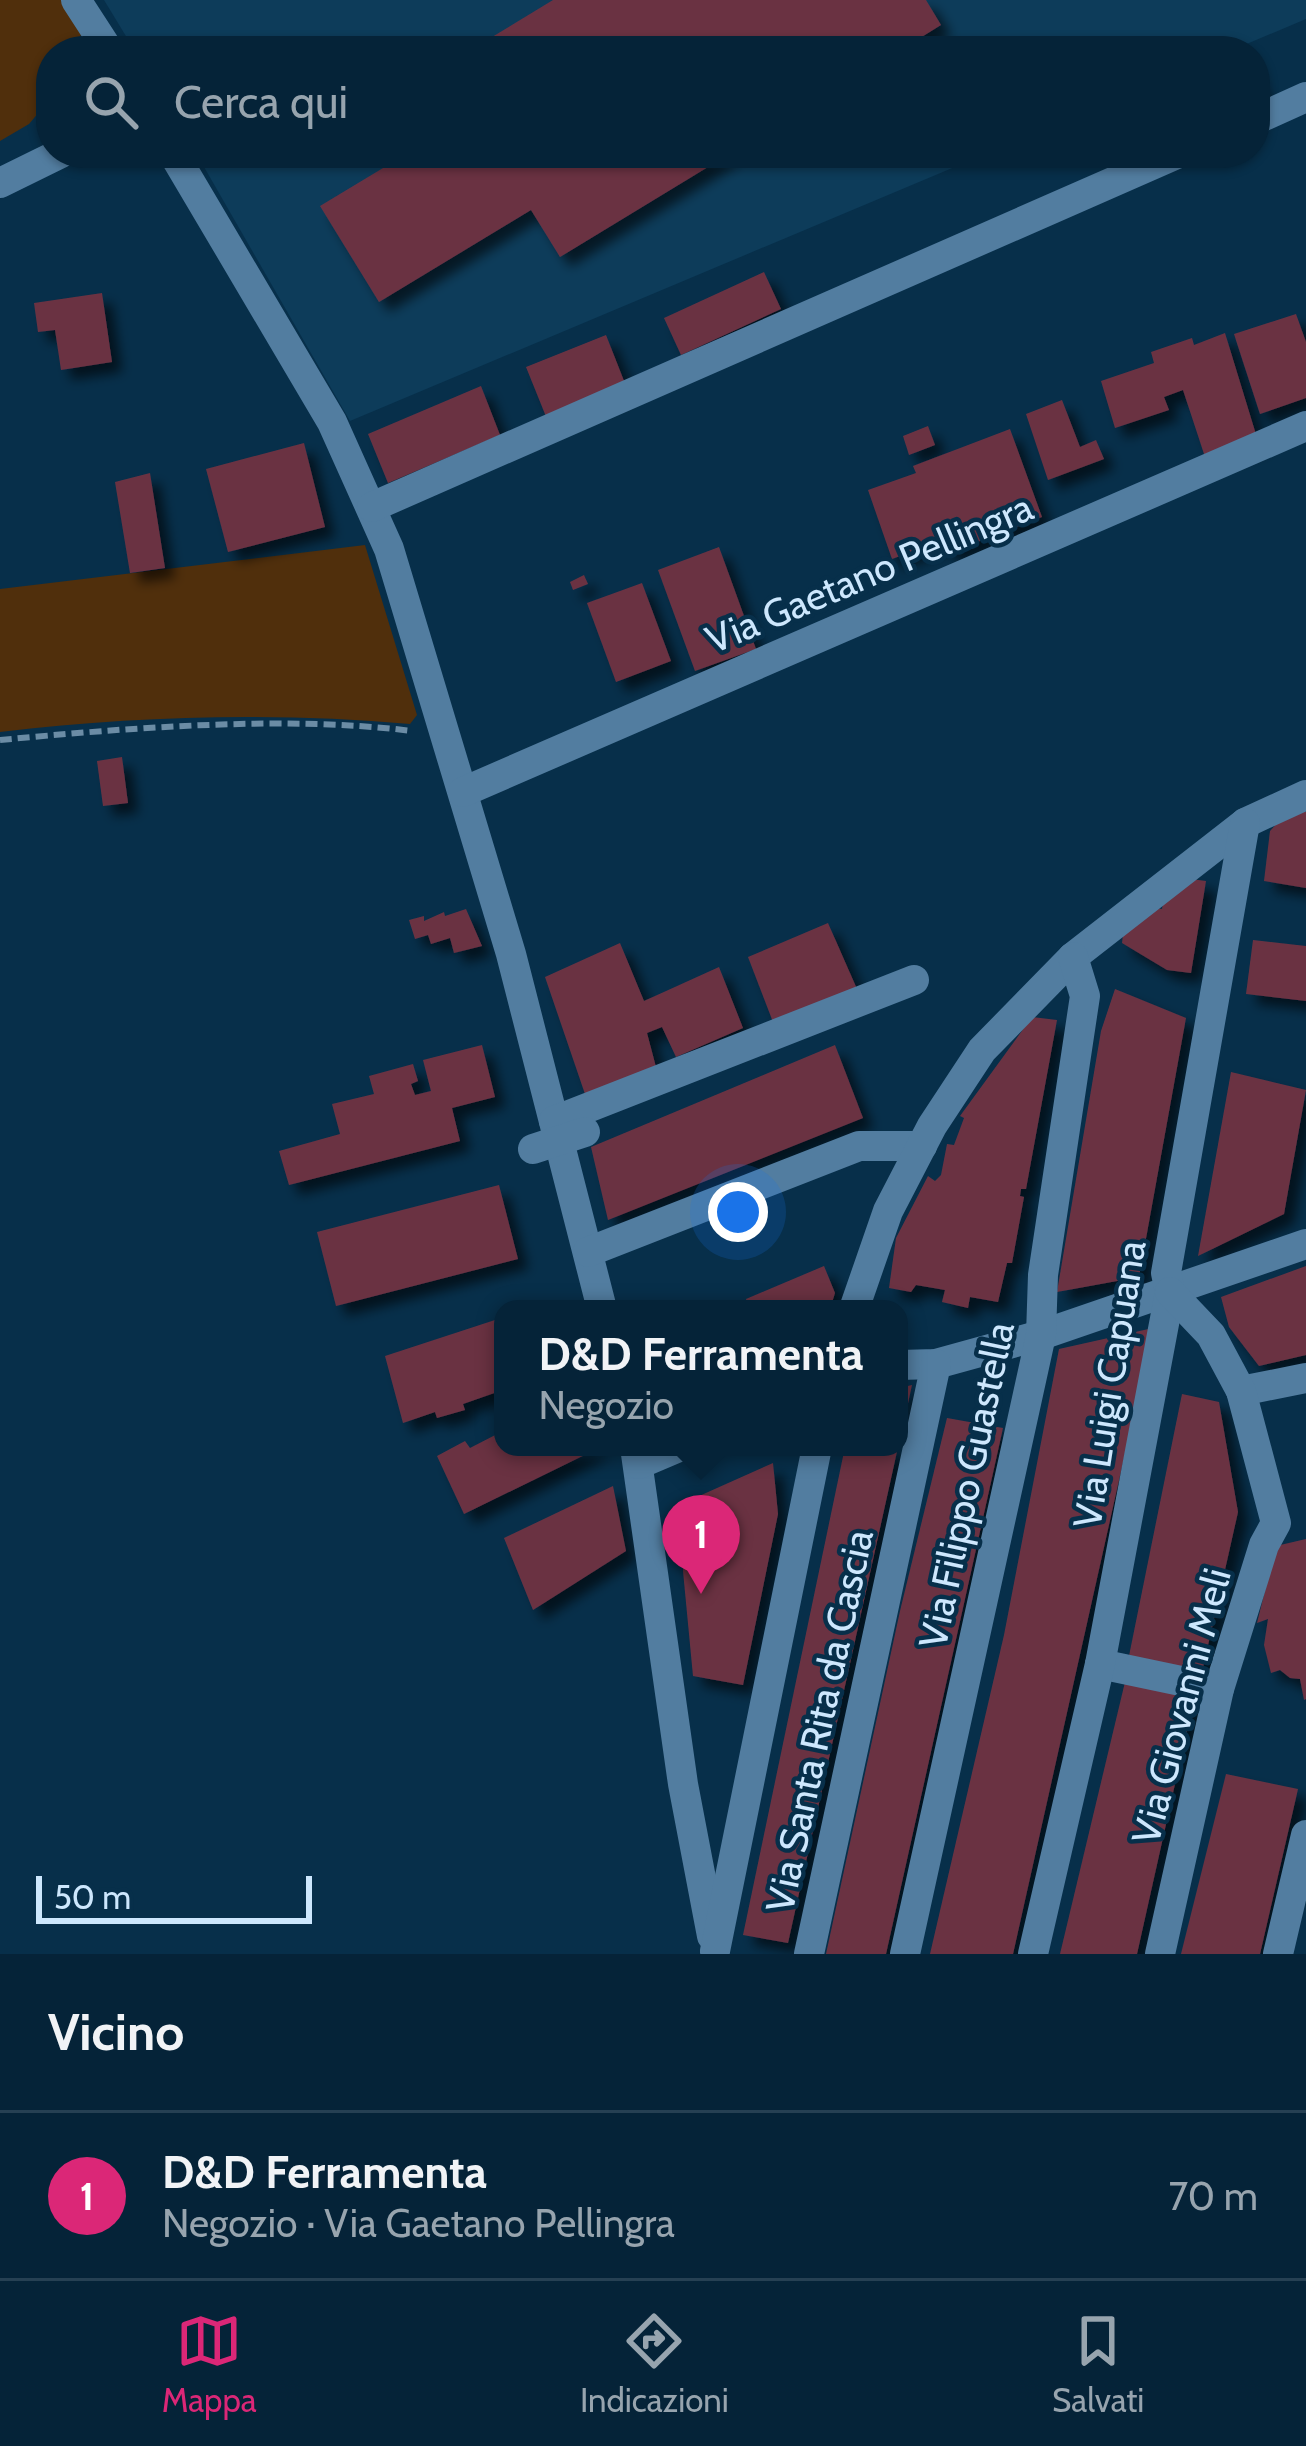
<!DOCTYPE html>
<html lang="it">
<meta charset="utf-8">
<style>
:root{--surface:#052338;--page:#132f43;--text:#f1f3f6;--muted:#97a4ae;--line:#264053;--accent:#db2777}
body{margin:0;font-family:Cabin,sans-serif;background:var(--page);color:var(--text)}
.scale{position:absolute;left:36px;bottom:30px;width:276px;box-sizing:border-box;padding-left:12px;border:6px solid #cde7fd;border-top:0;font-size:33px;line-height:42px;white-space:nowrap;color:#cde7fd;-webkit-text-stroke:9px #072f4a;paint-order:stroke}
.you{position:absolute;left:738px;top:1212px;width:42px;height:42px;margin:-30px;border:9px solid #fff;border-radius:50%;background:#1a73e8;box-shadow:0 0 0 18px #1a73e833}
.badge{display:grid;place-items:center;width:78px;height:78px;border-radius:50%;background:var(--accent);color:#fff;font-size:39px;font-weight:700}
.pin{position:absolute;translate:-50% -99px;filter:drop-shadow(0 3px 6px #0008)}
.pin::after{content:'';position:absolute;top:63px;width:42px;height:36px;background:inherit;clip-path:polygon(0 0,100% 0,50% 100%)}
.popup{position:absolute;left:494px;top:1300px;width:414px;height:156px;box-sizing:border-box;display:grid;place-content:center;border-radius:24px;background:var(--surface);filter:drop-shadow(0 3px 9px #0005);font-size:39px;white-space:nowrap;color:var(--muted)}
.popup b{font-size:45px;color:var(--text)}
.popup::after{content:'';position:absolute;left:50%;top:100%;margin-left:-24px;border:24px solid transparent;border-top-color:var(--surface)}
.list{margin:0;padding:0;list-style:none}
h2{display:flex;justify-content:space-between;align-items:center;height:156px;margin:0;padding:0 48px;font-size:51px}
h2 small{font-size:39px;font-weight:400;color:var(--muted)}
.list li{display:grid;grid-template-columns:78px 1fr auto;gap:36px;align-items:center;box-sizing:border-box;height:168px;padding:0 48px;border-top:3px solid var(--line)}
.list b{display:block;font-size:45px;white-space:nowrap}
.list p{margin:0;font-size:39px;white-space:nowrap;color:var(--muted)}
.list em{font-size:39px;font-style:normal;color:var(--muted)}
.icon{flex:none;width:66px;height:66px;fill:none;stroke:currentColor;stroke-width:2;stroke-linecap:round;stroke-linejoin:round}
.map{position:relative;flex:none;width:1306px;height:1954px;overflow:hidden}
.search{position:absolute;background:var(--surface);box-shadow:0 3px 9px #0004;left:36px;right:36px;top:36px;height:132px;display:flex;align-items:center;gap:30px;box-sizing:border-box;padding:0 42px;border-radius:48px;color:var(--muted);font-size:45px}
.sheet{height:324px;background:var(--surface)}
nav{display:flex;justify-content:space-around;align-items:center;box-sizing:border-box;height:168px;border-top:3px solid var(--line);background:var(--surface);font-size:33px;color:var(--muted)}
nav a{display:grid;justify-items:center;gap:6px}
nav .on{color:var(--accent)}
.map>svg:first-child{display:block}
.built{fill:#0d3c5a}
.green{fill:#502f0c}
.building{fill:#6a3343;filter:url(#shadow)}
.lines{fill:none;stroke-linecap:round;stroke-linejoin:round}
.path{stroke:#6b8ca5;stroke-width:6;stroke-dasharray:12 6;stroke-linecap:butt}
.minor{stroke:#527da0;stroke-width:30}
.labels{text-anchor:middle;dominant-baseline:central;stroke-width:9;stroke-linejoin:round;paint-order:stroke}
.street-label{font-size:39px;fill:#cde7fd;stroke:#072f4a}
</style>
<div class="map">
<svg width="1306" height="1954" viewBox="0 0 1306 1954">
<defs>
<filter id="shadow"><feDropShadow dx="10" dy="10" stdDeviation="6" flood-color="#0009"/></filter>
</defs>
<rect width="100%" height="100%" fill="#072f4a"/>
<!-- built -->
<g class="built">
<polygon points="104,0 1306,0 1306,19 1230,51 135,51"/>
<polygon points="196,153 988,153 350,421"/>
</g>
<!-- green -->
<g class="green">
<polygon points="0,0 62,0 83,29 75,51 51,51 51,98 29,124 0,141"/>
<path d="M365,545L417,715L410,724C274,712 135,716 0,732V589Z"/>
</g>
<!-- building -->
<g class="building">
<polygon points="553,0 926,0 941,25 899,51 469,51"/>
<polygon points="1255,76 1266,102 1255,107"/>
<polygon points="394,153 731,153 560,257 531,210 379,302 320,206 398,159"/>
<polygon points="764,272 781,309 681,355 664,318"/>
<polygon points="102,293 112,362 61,370 55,330 38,332 34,303"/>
<polygon points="1296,314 1306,342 1306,398 1260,414 1234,334"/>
<polygon points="1225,333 1258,441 1205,457 1183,390 1164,397 1169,410 1115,428 1101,381 1154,363 1151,352 1192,338 1194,345"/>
<polygon points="606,335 626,386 547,419 526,367"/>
<polygon points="481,386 500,435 388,483 368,434"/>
<polygon points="1062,400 1080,447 1096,440 1104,459 1048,480 1026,414"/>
<polygon points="928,426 935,445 909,455 903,436"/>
<polygon points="1010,429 1042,517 949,553 944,540 892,559 868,490 916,473 913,466"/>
<polygon points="304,443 325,527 228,552 206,469"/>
<polygon points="150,473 165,568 130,573 115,482"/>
<polygon points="719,547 756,649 695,671 658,570"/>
<polygon points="584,575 588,584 573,590 570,582"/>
<polygon points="642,583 671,661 616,682 587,603"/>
<polygon points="122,757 128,803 103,806 97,761"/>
<polygon points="1301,811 1306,812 1306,888 1264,881 1270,831 1280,820"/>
<polygon points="1183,878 1206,881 1191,973 1167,970 1122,943 1124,926 1151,907 1162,909 1165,890"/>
<polygon points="466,909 482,946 454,953 450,938 431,944 428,935 415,939 409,920 424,916 424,921 444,912 445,916"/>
<polygon points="828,923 857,989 773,1022 748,957"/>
<polygon points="1253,940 1306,946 1306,1001 1246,994"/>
<polygon points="620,943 644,1001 719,967 743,1028 676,1057 662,1027 647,1033 656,1067 585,1094 545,977"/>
<polygon points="1115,989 1186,1018 1139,1277 1057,1292 1101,1031"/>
<polygon points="1032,1017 1057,1020 1026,1189 1021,1189 1020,1196 1024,1197 1012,1263 1007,1263 998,1302 970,1297 968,1308 942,1302 945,1290 916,1285 911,1292 889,1288 896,1238 928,1176 935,1181 941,1175 947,1144 954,1145 964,1118 960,1116"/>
<polygon points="482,1045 495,1097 452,1108 460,1141 289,1185 279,1151 340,1134 332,1104 374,1094 369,1076 413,1064 418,1081 411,1084 415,1095 431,1091 423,1060"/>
<polygon points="835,1045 863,1118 608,1220 591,1147"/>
<polygon points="1231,1072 1306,1090 1284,1214 1198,1256"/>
<polygon points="499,1185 518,1259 336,1306 317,1232"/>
<polygon points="824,1266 835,1293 830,1309 749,1309 746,1299"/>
<polygon points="1306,1266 1306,1355 1259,1366 1229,1327 1221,1297"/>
<polygon points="495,1320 503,1342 503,1390 463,1404 465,1410 437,1418 435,1412 403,1423 385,1356"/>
<polygon points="1153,1328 1013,1954 930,1954 1004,1635 1059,1349"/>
<polygon points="912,1385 901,1435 899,1435 899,1388"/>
<polygon points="1182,1394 1219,1402 1238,1512 1202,1672 1129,1656"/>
<polygon points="947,1418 1003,1428 886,1954 826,1954 900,1611"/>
<polygon points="503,1431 503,1447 601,1447 464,1514 437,1456 465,1441 470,1448"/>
<polygon points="845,1447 898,1447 788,1943 743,1935"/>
<polygon points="773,1463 778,1514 743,1685 693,1676 683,1571 686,1536 679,1505"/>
<polygon points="613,1486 626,1551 533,1610 504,1538"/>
<polygon points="1306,1539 1306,1699 1304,1700 1300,1679 1290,1678 1280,1670 1271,1673 1264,1645 1268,1619 1257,1623 1276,1546"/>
<polygon points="1125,1682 1194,1699 1137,1954 1060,1954"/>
<polygon points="1226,1774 1298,1789 1260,1954 1181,1954"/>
</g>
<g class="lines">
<!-- path -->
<path class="path" d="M0,740C127,728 286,715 412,731"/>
<!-- minor -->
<g class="minor">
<polyline points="76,0 109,51"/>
<polyline points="1255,120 1306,97"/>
<polyline points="173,153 332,422 389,549 511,954 602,1309"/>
<polyline points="0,183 61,153"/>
<polyline points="372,507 1179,153"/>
<polyline points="463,792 1306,426"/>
<polyline points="554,1121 914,980"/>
<polyline points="533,1149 585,1132"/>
<polyline points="588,1252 859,1146 922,1146"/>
<polyline points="854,1309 888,1211 932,1126 982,1050 1073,957 1245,823 1306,795"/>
<polyline points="899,1365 936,1364 1041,1335 1306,1244"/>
<polyline points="1241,1391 1306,1378"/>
<polyline points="635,1447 683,1784 712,1936"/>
<polyline points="639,1464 679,1447"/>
<polyline points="1100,1664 1219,1689"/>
<polyline points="715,1951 817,1447"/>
<polyline points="809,1954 936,1364"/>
<polyline points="905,1954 1041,1335 1043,1275 1085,996 1073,957"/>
<polyline points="1033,1954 1100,1664 1170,1292 1166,1273 1245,823"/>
<polyline points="1160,1954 1219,1689 1264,1545 1276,1523 1241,1391 1211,1335 1170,1292"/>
<polyline points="1278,1954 1306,1835"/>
</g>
</g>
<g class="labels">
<!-- street labels -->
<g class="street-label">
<text transform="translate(869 573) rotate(-23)">Via Gaetano Pellingra</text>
<text transform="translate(1109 1384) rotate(-81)">Via Luigi Capuana</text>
<text transform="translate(966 1485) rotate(-78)">Via Filippo Guastella</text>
<text transform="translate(1181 1706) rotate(-75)">Via Giovanni Meli</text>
<text transform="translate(819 1721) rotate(-78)">Via Santa Rita da Cascia</text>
</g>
</g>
</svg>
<div class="scale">50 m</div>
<div class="you"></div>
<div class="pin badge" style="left:701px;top:1594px">1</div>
<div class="popup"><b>D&amp;D Ferramenta</b>Negozio</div>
<div class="search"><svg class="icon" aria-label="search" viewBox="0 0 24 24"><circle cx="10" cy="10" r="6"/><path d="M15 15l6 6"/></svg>Cerca qui</div>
</div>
<section class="sheet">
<h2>Vicino<small></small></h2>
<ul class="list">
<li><span class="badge">1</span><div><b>D&amp;D Ferramenta</b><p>Negozio · Via Gaetano Pellingra</p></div><em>70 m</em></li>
</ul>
</section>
<nav>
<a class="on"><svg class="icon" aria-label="map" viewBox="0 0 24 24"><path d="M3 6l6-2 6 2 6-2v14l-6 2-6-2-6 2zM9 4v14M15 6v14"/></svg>Mappa</a>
<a><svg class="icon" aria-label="directions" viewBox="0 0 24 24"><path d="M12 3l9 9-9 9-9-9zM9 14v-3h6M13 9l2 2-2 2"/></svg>Indicazioni</a>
<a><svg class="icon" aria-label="saved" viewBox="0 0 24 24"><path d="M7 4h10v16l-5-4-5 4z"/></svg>Salvati</a>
</nav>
